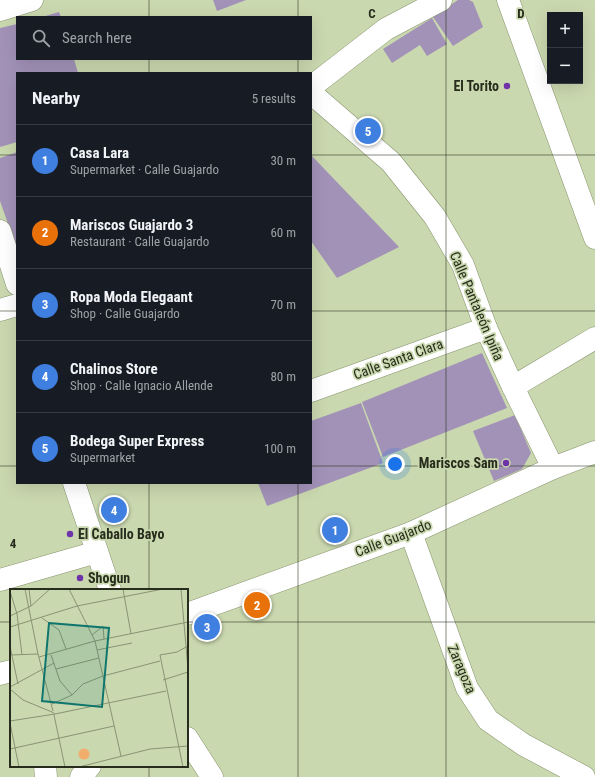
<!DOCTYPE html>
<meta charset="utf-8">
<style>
:root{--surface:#171b24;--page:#242831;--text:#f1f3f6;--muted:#9ea1a6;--line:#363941;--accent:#b69dd3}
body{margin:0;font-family:"Roboto Condensed",sans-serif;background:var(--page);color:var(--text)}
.controls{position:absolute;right:12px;top:12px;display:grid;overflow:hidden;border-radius:0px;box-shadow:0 4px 16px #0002}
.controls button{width:36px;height:36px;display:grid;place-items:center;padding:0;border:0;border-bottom:1px solid var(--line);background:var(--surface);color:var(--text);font:20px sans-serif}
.you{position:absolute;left:395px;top:464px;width:14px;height:14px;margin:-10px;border:3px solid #fff;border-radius:50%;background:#1a73e8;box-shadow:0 0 0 6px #1a73e833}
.badge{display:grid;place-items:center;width:26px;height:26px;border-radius:50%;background:var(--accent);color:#fff;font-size:13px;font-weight:700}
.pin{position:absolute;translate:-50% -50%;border:2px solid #fff;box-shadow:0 1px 4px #0006}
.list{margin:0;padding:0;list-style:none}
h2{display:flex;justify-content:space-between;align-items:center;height:52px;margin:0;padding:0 16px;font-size:17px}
h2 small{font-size:13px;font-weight:400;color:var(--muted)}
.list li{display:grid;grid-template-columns:26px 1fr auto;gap:12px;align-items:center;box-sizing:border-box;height:72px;padding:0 16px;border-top:1px solid var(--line)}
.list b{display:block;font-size:15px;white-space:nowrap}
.list p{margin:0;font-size:13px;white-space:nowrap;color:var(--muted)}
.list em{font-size:13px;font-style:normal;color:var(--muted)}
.icon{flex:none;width:22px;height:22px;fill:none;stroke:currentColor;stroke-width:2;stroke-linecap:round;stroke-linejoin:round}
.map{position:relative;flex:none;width:595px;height:777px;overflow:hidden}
.search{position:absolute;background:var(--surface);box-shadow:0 4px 16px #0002;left:16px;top:16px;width:296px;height:44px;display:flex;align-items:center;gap:10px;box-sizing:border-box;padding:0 14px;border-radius:0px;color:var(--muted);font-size:15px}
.panel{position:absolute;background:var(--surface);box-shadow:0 4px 16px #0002;left:16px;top:72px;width:296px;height:412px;border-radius:0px}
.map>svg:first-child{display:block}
.building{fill:#a292b8}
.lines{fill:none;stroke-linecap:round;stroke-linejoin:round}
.minor-casing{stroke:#87946e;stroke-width:23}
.secondary-casing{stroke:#87946e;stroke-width:23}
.minor{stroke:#fff;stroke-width:22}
.secondary{stroke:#fff;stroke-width:22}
.grid{fill:none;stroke:#272c1c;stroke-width:1;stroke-opacity:0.55}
.poi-dot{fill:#6f33a9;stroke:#cad8af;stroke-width:1.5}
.labels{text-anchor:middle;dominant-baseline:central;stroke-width:3.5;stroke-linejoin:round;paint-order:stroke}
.poi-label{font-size:14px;font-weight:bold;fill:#272c1c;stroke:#cad8af;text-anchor:end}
.street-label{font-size:14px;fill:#272c1c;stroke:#cad8af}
.inset-road{fill:none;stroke:#899374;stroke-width:1}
.view{fill:#0f766e;fill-opacity:0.15;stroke:#0f766e;stroke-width:2}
.inset-edge{fill:none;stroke:#272c1c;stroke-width:2}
.grid-label{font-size:13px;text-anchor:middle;font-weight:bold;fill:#272c1c;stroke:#cad8af;stroke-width:3.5;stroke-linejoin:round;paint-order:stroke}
</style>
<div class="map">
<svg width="595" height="777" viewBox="0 0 595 777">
<rect width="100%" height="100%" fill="#cad8af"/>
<!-- building -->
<g class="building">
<polygon points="213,0 246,0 217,11"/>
<polygon points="458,0 469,0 473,2 483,27 453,46 433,17"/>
<polygon points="59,12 61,17 42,17"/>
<polygon points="432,18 447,44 427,56 420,45 392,63 383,49"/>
<polygon points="17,24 17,59 74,59 78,73 17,73 17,142 0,147 0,28"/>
<polygon points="17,152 17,249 0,201 0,158"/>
<polygon points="311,155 399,247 337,278 311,241"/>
<polygon points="482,353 507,408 383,457 362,402"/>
<polygon points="361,403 383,463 267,506 258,483 311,483 311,421"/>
<polygon points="515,415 531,453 522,469 494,481 473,431"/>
</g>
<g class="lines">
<defs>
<g id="minor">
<polyline points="0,10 32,0"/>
<polyline points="311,87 386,29 441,0"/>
<polyline points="311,93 391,162 435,217 463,265 486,328 513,387 553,468"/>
<polyline points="0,231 17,284"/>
<polyline points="0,310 17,305"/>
<polyline points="513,387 595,338"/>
<polyline points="311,391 486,328"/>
<polyline points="74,483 110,590"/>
<polyline points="411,533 467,688 488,720 524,745 584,777"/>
<polyline points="0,580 97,552"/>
<polyline points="187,614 411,533 553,468 595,452"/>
<polyline points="0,674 11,671"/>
<polyline points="187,738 212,777"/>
<polyline points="45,766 46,777"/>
<polyline points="81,777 90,766"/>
</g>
<polyline id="secondary" points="508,0 595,238"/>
</defs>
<!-- minor casing -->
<use href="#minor" class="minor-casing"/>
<!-- secondary casing -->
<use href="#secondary" class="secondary-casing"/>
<!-- minor -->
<use href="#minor" class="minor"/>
<!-- secondary -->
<use href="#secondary" class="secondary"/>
</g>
<!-- grid -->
<path class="grid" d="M149,0V17M298,0V17M446,0V777M149,59V73M298,59V73M0,155H17M311,155H595M0,311H17M311,311H595M0,466H17M311,466H595M149,483V590M298,483V777M0,622H11M187,622H595M149,766V777"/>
<!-- markers -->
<g class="poi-dot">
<circle cx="507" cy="86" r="4"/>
<circle cx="506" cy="463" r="4"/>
<circle cx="70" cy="534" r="4"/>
<circle cx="80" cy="578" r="4"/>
</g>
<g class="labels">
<!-- poi labels -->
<g class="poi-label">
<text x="499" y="86">El Torito</text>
<text x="498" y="463">Mariscos Sam</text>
<text x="78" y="534" text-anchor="start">El Caballo Bayo</text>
<text x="88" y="578" text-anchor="start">Shogun</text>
</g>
<!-- street labels -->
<g class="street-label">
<text transform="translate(477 306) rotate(67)">Calle Pantaleón Ipiña</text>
<text transform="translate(398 359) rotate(-20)">Calle Santa Clara</text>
<text transform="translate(393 538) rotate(-21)">Calle Guajardo</text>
<text transform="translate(462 669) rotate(67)">Zaragoza</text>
</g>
</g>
<!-- overview -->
<g transform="translate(10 589)">
<rect width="178" height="178" fill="#cad8af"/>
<path d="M68.5 165a5.5 5.5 0 1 1 11 0a5.5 5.5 0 1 1-11 0Z" fill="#f1ad6c"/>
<path class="inset-road" d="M15,0L28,65L43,122M19,0L21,17M59,0L85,52L111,167M113,0L121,45M171,0L178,80M0,2L7,25L12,66M0,27L21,17L40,0M32,29L49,41L56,60M0,38L67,17L153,0M82,46L93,37L94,50M0,57L8,95M87,61L122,54M0,66L28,65M41,66L50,92L62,106M29,68L85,52L178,33M46,80L89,69M153,91L178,83M0,98L44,74M0,100L13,111L42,123M42,115L62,106L73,95L93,87L150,72M45,125L156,102M44,126L55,178M0,132L45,125L42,123M0,134L9,178M0,160L104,137M69,178L140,160L178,157M173,178L150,66L167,63L178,57"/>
<path class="view" d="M39,34L99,39L92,118L32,112Z"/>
<rect width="178" height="178" class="inset-edge"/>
</g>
<g class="grid-label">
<text x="372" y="18">C</text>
<text x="521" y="18">D</text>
<text x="13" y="548">4</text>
</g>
</svg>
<div class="controls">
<button>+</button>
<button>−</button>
</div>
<div class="you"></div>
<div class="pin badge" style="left:335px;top:530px;background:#3f7fe0">1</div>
<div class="pin badge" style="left:257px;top:605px;background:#e8710a">2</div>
<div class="pin badge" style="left:207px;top:627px;background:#3f7fe0">3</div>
<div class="pin badge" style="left:114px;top:510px;background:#3f7fe0">4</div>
<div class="pin badge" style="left:368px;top:131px;background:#3f7fe0">5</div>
<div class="search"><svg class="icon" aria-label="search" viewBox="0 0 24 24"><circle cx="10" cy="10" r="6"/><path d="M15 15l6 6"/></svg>Search here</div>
<section class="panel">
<h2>Nearby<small>5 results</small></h2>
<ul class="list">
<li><span class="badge" style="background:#3f7fe0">1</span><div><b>Casa Lara</b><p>Supermarket · Calle Guajardo</p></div><em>30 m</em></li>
<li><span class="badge" style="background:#e8710a">2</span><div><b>Mariscos Guajardo 3</b><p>Restaurant · Calle Guajardo</p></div><em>60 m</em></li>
<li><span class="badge" style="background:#3f7fe0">3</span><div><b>Ropa Moda Elegaant</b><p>Shop · Calle Guajardo</p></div><em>70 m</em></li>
<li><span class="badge" style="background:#3f7fe0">4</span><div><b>Chalinos Store</b><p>Shop · Calle Ignacio Allende</p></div><em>80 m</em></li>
<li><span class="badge" style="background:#3f7fe0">5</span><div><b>Bodega Super Express</b><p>Supermarket</p></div><em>100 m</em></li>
</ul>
</section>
</div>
